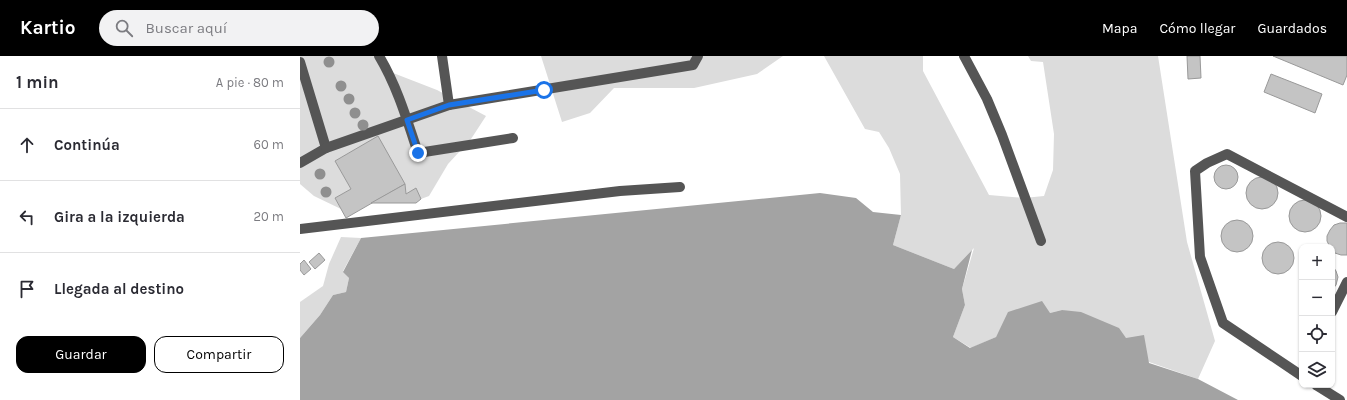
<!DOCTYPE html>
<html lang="es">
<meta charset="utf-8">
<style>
:root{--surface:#fff;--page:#f2f2f3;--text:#2b2b33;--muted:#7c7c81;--line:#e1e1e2;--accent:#000}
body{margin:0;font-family:Karla,sans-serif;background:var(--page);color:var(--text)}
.controls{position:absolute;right:12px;bottom:12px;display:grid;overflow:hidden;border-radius:8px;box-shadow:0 1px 3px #0004}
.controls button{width:36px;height:36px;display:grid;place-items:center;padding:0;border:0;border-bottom:1px solid var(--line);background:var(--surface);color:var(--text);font:20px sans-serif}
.stop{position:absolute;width:12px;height:12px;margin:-9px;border:3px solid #1a73e8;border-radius:50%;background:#fff}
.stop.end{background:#1a73e8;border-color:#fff;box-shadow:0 1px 4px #0008}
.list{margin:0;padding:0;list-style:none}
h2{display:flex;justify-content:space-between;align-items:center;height:52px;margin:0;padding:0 16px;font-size:17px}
h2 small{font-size:13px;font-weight:400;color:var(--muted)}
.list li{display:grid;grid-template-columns:26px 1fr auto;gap:12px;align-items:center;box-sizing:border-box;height:72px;padding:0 16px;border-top:1px solid var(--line)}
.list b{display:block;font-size:15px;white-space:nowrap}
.list em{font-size:13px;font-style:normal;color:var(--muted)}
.actions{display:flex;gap:8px;padding:12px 16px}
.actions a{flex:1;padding:9px 0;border:1px solid var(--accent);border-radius:12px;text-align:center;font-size:14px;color:var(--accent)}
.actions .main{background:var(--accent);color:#fff}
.icon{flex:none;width:22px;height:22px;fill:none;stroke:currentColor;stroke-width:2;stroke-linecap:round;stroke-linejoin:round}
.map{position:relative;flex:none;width:1047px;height:344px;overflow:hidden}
header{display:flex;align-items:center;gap:24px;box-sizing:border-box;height:56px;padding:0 20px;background:var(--accent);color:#fff}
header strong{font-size:19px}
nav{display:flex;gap:22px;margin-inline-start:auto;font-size:14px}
.search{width:280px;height:36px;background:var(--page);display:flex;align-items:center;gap:10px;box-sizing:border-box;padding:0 14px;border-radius:22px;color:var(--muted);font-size:15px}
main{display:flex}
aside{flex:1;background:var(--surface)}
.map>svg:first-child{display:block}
.green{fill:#dcdcdc}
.water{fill:#a3a3a3}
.building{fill:#c4c4c4;stroke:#999}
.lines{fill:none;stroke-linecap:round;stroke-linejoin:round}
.minor{stroke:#555;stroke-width:10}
.tree{fill:#8f8f8f}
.route{stroke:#1a73e8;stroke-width:5}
</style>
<header>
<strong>Kartio</strong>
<div class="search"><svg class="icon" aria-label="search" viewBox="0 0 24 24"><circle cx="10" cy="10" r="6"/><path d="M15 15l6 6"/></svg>Buscar aquí</div>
<nav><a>Mapa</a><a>Cómo llegar</a><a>Guardados</a></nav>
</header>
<main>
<aside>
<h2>1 min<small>A pie · 80 m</small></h2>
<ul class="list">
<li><svg class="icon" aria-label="ahead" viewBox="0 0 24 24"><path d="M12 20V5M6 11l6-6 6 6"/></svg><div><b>Continúa</b></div><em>60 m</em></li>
<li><svg class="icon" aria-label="left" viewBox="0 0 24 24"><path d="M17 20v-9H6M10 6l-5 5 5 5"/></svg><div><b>Gira a la izquierda</b></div><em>20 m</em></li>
<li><svg class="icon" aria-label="arrive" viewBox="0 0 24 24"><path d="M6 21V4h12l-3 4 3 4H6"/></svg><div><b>Llegada al destino</b></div></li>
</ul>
<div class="actions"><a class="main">Guardar</a><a>Compartir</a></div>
</aside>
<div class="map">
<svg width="1047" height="344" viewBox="0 0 1047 344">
<rect width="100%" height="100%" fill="#fff"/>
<!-- green -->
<g class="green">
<polygon points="0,0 77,0 88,15 137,34 186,60 171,83 148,108 129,140 121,143 116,133 106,138 105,128 78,81 35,105 51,133 35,142 41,153 14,140 0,128"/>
<polygon points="241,0 483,0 457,18 394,32 314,32 290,57 262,66"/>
<polygon points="524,0 623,0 623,15 689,139 724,142 744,140 753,114 754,78 743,6 731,5 728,0 858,0 887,186 915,285 898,323 849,306 826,282 762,254 750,257 709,256 696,281 671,292 653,281 665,249 662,233 674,192 654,213 593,189 601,159 600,118 589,92 579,76 565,73"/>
<polygon points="41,181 61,182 43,215 49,222 46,236 33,239 20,259 0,282 0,246 23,230 29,208"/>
</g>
<!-- water -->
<polygon class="water" points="520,137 556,142 573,156 601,159 593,189 654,213 672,194 662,233 665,249 653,281 670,292 696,281 708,256 742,245 750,257 762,254 781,256 819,272 826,282 844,279 849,307 898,323 938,344 0,344 0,282 20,259 33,239 46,236 49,222 43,216 61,182"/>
<!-- building -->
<g class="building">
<polygon points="887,0 900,0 901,22 888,23"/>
<polygon points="973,0 1047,0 1047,19 1043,29"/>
<polygon points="971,18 1022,38 1015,57 964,36"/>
<polygon points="78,80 105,128 46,162 35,142 51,133 35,105"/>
<circle cx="926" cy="121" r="12"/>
<circle cx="962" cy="137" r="16"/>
<polygon points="105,128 106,138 116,132 121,143 116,147 71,147"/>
<circle cx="1005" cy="160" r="16"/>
<circle cx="937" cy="180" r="16"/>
<polygon points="1040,167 1047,167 1047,199 1041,199 1035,197 1032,194 1032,191 1030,191 1027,185 1027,180 1030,174 1034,169"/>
<circle cx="978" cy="202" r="16"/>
<polygon points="19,197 25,204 15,213 9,206"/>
<polygon points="4,204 11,213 4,219 0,214 0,208"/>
<polygon points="1032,209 1036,215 1038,221 1036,229 1032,234"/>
</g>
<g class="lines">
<!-- minor -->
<g class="minor">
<path d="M79,0C97,30 107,64 118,97L213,82"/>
<polyline points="664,0 687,43 702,79 741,185"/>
<polyline points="0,6 26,92 0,107"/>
<polyline points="149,49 393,9 398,0"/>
<polyline points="26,92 149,49 142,0"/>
<polyline points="0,173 320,135 380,131"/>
<polyline points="1032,256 1047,226"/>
<polyline points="1002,320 923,267 900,201 895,115 907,107 927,98 1047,161"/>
<polyline points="1016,329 1040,344"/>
</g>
</g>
<!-- trees -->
<g class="tree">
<circle cx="29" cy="6" r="5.5"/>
<circle cx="41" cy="30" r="5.5"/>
<circle cx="49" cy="43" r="5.5"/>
<circle cx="55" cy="57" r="5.5"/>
<circle cx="63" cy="69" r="5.5"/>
<circle cx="20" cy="118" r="5.5"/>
<circle cx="26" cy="136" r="5.5"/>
</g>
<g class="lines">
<!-- route -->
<polyline class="route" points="118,97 107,64 149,49 244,34"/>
</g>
</svg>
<div class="controls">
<button>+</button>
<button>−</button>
<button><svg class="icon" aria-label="locate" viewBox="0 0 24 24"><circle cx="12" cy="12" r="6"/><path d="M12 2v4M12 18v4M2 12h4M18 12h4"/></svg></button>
<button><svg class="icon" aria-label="layers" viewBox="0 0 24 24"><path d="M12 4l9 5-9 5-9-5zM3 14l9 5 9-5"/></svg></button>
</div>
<div class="stop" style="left:244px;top:34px"></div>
<div class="stop end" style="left:118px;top:97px"></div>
</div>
</main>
